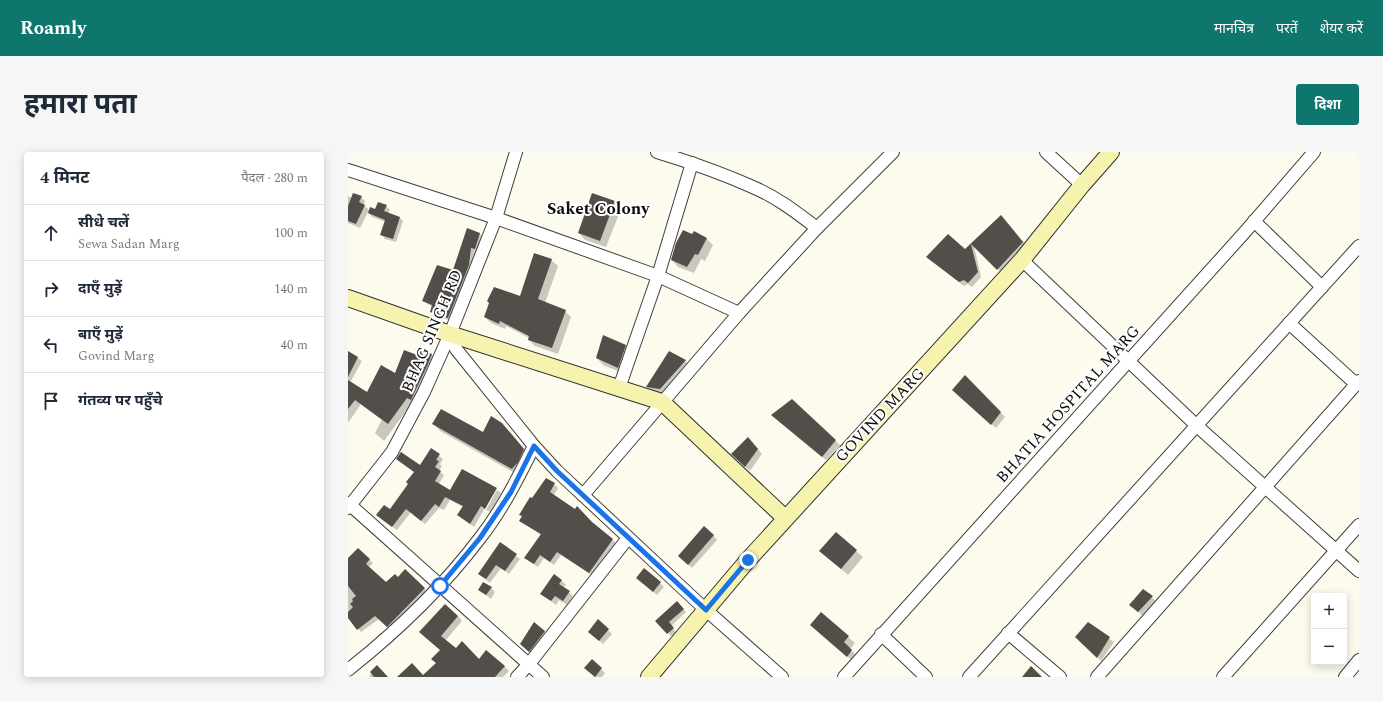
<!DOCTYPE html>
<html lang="hi">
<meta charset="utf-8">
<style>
:root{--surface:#fff;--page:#f6f6f7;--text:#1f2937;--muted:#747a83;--line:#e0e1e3;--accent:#0f766e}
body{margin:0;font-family:Spectral,"Noto Sans Devanagari",serif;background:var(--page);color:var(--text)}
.controls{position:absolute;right:12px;bottom:12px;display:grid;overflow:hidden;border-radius:4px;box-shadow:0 2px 10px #0003}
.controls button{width:36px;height:36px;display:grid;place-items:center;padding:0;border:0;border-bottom:1px solid var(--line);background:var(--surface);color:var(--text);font:20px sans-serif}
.stop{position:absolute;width:12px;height:12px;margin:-9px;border:3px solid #1a73e8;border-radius:50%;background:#fff}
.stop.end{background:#1a73e8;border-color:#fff;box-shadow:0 1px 4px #0008}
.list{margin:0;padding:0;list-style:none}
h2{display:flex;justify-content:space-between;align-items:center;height:52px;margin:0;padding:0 16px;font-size:17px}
h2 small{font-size:13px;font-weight:400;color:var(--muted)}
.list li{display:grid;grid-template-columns:26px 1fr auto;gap:12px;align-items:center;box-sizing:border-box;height:56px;padding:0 16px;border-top:1px solid var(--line)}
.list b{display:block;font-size:15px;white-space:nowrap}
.list p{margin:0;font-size:13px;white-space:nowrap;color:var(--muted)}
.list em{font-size:13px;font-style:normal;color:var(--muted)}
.icon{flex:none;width:22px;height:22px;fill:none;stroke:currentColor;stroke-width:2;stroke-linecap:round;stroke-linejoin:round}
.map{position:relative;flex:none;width:1011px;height:525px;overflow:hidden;border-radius:4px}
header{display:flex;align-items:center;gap:24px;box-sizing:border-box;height:56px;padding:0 20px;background:var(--accent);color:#fff}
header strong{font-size:19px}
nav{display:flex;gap:22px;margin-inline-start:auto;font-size:14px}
.intro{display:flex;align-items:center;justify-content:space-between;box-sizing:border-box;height:96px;padding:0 24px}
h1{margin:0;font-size:28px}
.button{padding:10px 18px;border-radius:4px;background:var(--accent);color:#fff;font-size:14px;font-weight:700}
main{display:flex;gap:24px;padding:0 24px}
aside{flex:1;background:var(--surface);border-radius:4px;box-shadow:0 2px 10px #0003}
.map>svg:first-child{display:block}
.shadow{fill:#0003}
.building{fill:#534e49}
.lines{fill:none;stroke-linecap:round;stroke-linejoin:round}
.street-casing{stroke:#3f3f3f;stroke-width:14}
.secondary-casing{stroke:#2e2e2e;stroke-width:18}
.street{stroke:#fff;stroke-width:12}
.secondary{stroke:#f6f3ae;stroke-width:16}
.route{stroke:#1a73e8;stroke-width:5}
.labels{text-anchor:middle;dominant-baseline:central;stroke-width:4;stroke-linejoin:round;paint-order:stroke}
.street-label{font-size:16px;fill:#0c0c0c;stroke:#fff}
.neighbourhood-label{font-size:17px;font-weight:bold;fill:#0c0c0c;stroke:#fff}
</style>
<header>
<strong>Roamly</strong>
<nav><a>मानचित्र</a><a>परतें</a><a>शेयर करें</a></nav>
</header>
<div class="intro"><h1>हमारा पता</h1><a class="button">दिशा</a></div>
<main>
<aside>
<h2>4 मिनट<small>पैदल · 280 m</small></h2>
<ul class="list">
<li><svg class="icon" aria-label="ahead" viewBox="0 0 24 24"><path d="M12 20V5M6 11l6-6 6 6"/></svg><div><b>सीधे चलें</b><p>Sewa Sadan Marg</p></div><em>100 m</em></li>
<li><svg class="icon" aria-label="right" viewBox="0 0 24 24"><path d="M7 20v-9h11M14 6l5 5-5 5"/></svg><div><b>दाएँ मुड़ें</b></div><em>140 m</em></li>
<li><svg class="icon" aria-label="left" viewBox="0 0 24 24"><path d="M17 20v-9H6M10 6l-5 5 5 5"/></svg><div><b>बाएँ मुड़ें</b><p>Govind Marg</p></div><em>40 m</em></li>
<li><svg class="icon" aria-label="arrive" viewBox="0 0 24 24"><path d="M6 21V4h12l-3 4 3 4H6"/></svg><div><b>गंतव्य पर पहुँचे</b></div></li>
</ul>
</aside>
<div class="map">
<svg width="1011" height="525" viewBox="0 0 1011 525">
<rect width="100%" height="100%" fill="#fdfbed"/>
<!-- shadow -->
<g class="shadow">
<polygon points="0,44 4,46 13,45 17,49 16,53 22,59 38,54 42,58 40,62 51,65 55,69 48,90 37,87 34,83 38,70 24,65 20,60 12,76 0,71"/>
<polygon points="266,50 273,57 258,95 237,88 231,81"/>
<polygon points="653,64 679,94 654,121 626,94 633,125 624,135 620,132 616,134 579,105 617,98"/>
<polygon points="119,78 132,82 136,87 131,101 127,99 125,117 105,169 87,164 83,159 85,155 75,149 86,121 106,119"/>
<polygon points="345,84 359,87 365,93 357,109 353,107 346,121 330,115 324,108"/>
<polygon points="203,108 210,114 197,151 217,159 223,165 210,202 187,194 181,188 181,186 158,174 157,177 143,171 137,165 172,145"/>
<polygon points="278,194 284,200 277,222 255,213 249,206"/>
<polygon points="72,198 84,203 89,208 64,251 36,289 27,281 42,252 31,266 13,252 0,271 0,200 14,209 2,231 20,242 70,205"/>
<polygon points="321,200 337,209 344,215 318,244 305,241 299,235"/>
<polygon points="617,224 657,265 648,276 610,242"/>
<polygon points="444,248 492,293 478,308 429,267"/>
<polygon points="86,272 135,281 161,279 182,304 170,323 92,279"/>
<polygon points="404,290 414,302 402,319 384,302"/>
<polygon points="83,297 95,307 92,312 94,314 91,319 96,323 91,332 103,339 148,337 126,375 114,366 115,355 102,348 96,358 91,356 77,372 63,360 49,378 33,367 42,359"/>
<polygon points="206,332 210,336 206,343 245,371 269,392 245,424 213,403 206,413 196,406 190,415 181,409 193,383 172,369 185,347"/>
<polygon points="149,338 153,341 142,360 138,358"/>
<polygon points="365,383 369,388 344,416 335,408"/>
<polygon points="152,391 172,407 161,422 153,416 142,431 131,422"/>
<polygon points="10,397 25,411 21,415 38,431 50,426 57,419 79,439 43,478 31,467 13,480 0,465 0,416"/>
<polygon points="472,399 508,399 515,405 500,423"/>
<polygon points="213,428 218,433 215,436 225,444 219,453 211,448 208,453 194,442"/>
<polygon points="294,430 312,431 316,435 309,443"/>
<polygon points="143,436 147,440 143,447 131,438"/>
<polygon points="795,438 808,449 795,464 782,453"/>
<polygon points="329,450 338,460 323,474 328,480 323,484 308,469"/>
<polygon points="110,464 114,469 97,489 108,497 131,508 156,514 161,519 155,525 85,525 94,498 77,485"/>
<polygon points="250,469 264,482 255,492 241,480"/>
<polygon points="186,471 201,484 185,504 173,492"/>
<polygon points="741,472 766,490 753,509 729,485"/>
<polygon points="463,473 500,485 507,491 502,497 510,505 506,510"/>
<polygon points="244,509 257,521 254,525 247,525 237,516"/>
<polygon points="29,515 39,525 22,525 21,524"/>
</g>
<!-- building -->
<g class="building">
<polygon points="5,41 14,44 11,50 17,53 8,72 0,69 0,54"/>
<polygon points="244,41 267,49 252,89 230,81"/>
<polygon points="30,50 39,53 36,59 52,65 45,87 32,83 37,68 20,61 22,55 27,57"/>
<polygon points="653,63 675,90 649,118 623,92 630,120 620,131 616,128 611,130 578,105 600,82 617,97"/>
<polygon points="119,76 132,81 127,97 123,96 121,113 100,166 82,160 84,153 74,149 89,113 105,118"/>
<polygon points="335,78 344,82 346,79 359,86 350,103 347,102 339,115 323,108 328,91"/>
<polygon points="186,101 204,107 190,147 218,158 204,196 180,188 181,184 152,169 151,172 136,165 141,151 139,149 146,135 172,144"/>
<polygon points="255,183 278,193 270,216 248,206"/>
<polygon points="72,197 84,202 80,212 63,248 59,246 40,272 7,248 0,257 0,228 19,240 33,213 47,221 56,198 69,203"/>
<polygon points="0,199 10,205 0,225"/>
<polygon points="321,199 338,208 312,237 298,235"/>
<polygon points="617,223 653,260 643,273 604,238"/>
<polygon points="444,247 488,288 474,305 423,263"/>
<polygon points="93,257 135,280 143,264 154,271 176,297 170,310 164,317 84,272"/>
<polygon points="400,285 410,297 397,315 383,302"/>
<polygon points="83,296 92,302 88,308 91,309 87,315 93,319 87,329 102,338 114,317 149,336 137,357 133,354 122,372 109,363 115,354 97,345 91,355 87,352 73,369 58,357 44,375 28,363 36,353 42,357 60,332 58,330 66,320 48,307 53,300 72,313"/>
<polygon points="198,326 207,331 202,340 227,357 229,354 244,370 265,387 241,421 209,400 202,410 192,403 186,412 176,406 193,382 171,369 174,364 171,363 182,345 184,346"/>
<polygon points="356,374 366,383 340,413 330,404"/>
<polygon points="488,380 509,398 493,417 471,399"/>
<polygon points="152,390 169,402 157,419 148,413 138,427 130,422"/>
<polygon points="10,396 22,407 18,412 38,430 47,422 50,425 57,417 77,436 39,475 27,464 9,478 0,466 0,460 5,455 2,452 5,449 4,447 8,444 0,434 0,406"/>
<polygon points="296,416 313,430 305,440 288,426"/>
<polygon points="206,422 214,428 211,432 222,439 215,449 207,444 203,449 192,442"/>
<polygon points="135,430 144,435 138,443 130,438"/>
<polygon points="795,437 805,444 790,460 781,453"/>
<polygon points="329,449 336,457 321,470 326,476 319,482 307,469"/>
<polygon points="97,452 110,464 93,484 108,496 114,489 131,507 138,498 157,514 147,525 49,525 64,511 75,523 88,511 83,507 92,498 71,480"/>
<polygon points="473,460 501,484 496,490 504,498 499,505 462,473"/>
<polygon points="250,467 261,477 251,489 240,480"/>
<polygon points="186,470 197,479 181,500 172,492"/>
<polygon points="740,470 762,485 749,506 727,485"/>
<polygon points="244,507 254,516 247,525 236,516"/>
<polygon points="29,513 40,525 26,525 22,520"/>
<polygon points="683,514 694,525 674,525"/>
</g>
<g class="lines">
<defs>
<g id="street">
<path d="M309,0C342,10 376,22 407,36C430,46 449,61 469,76"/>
<polyline points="698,0 734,33"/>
<polyline points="0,18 148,66 310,124 391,161"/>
<polyline points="906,69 974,135"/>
<polyline points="674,108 849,274 1011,419"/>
<polyline points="941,171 1008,232"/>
<polyline points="102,182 108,197 186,294 209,319 358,458 434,525"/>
<polyline points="271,236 310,124 344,11"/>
<polyline points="235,343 391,161 469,76 545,0"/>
<polyline points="0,351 195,525"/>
<polyline points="0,356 44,300 76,240 102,182 148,66 168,0"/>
<polyline points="660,481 712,525"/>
<polyline points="533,482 578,525"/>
<path d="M0,518C48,480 95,435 132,386C154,358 170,326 186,294"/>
<polyline points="169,525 181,512 280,386"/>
<polyline points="496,525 896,81 966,0"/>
<polyline points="621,525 1011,94"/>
<polyline points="749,525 1011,229"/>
<polyline points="875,525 1011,373"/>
<polyline points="997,525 1011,508"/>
</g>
<g id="secondary">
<polyline points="0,146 102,182 314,250 437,366"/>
<polyline points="301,525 400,408 674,108 734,33 763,0"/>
</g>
</defs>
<!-- street casing -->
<use href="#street" class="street-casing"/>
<!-- secondary casing -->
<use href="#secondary" class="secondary-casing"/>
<!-- street -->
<use href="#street" class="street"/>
<!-- secondary -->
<use href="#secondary" class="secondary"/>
</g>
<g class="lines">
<!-- route -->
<polyline class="route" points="92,434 132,386 163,340 186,294 209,319 358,458 400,408"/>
</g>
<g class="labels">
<!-- street labels -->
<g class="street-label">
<text transform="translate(84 179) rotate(-67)">BHAG SINGH RD</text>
<text transform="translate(720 252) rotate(-48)">BHATIA HOSPITAL MARG</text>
<text transform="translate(532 263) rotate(-47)">GOVIND MARG</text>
</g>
<!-- neighbourhood labels -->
<g class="neighbourhood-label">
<text x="250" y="57">Saket Colony</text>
</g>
</g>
</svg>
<div class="controls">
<button>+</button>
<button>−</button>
</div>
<div class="stop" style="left:92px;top:434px"></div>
<div class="stop end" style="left:400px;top:408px"></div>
</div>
</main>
